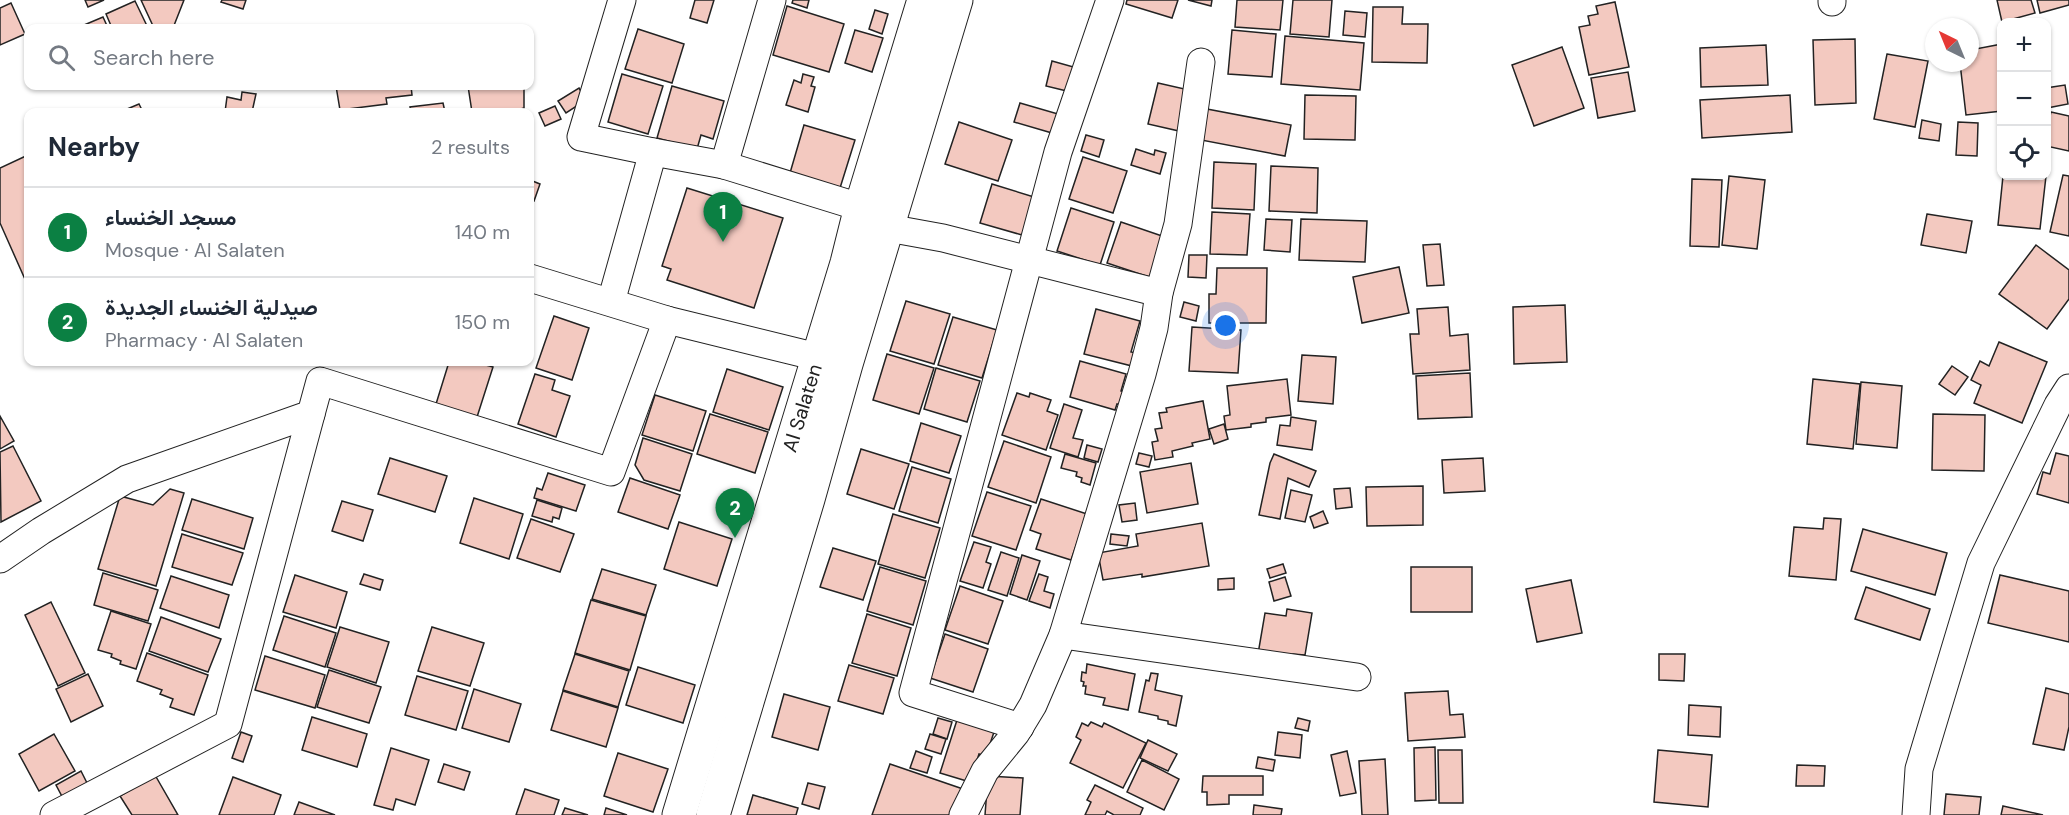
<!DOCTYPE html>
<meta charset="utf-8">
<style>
:root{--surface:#fff;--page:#f2f2f3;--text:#1f2937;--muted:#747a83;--line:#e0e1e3;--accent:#0b8043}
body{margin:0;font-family:"DM Sans",Vazirmatn,sans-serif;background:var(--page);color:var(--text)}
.controls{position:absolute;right:18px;top:18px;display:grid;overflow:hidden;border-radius:12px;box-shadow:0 2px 4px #0004}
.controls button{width:54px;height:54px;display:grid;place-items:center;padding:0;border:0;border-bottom:2px solid var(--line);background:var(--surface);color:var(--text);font:30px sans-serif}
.compass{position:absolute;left:1925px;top:18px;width:54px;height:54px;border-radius:50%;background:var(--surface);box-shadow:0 2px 4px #0004;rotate:317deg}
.you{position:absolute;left:1226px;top:326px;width:21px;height:21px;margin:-15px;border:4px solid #fff;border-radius:50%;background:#1a73e8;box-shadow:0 0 0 9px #1a73e833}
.badge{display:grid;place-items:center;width:39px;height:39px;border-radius:50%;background:var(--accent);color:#fff;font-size:20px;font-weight:700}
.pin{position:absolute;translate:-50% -50px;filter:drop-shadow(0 2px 3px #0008)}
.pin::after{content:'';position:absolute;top:32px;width:21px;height:18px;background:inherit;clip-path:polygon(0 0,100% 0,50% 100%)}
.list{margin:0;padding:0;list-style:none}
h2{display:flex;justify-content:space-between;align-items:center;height:78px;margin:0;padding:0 24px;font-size:26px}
h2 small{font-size:20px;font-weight:400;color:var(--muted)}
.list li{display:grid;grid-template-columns:39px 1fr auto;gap:18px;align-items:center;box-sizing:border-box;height:90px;padding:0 24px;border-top:2px solid var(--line)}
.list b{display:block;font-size:22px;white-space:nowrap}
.list p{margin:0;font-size:20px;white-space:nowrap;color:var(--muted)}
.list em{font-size:20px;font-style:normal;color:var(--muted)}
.icon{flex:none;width:33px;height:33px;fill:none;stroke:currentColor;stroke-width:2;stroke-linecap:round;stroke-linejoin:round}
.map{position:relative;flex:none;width:2069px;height:815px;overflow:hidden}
.search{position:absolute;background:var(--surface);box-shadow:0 2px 4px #0004;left:24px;top:24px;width:510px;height:66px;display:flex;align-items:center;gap:15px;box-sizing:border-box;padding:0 21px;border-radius:12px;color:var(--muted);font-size:22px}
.panel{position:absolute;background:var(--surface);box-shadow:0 2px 4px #0004;left:24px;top:108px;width:510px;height:258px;border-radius:12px}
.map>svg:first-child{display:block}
.building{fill:#f3c9c0;stroke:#222;stroke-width:1.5}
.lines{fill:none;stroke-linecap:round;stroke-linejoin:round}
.minor-casing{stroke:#222;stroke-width:29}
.major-casing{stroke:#222;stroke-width:35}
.minor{stroke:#fff;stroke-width:27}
.major{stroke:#fff;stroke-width:33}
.labels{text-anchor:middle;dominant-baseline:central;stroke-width:4.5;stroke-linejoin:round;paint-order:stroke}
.street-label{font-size:20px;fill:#222;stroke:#fff}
</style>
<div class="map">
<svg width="2069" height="815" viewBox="0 0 2069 815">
<rect width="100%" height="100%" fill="#fff"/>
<!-- building -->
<g class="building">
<polygon points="85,0 104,0 88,7"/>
<polygon points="141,0 184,0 173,28 154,28"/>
<polygon points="222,0 246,0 243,9 221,2"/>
<polygon points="695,0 714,0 707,23 690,18"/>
<polygon points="793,0 809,0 807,8 792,3"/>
<polygon points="1127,0 1178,0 1172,18 1126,4"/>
<polygon points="1188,0 1212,0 1211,6"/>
<polygon points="1237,0 1283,0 1280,30 1235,27"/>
<polygon points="1293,0 1332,0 1329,37 1290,34"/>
<polygon points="1997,0 2031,0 2035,13 2002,22"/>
<polygon points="2037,0 2069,0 2069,5 2040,13"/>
<polygon points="135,1 148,28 112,28 106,14"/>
<polygon points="1615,2 1629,67 1589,75 1579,27 1590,25 1588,16 1598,14 1596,6"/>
<polygon points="11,3 25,34 0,45 0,8"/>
<polygon points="787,6 844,24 829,72 773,55"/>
<polygon points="1373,7 1403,7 1402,24 1428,24 1427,63 1372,62"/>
<polygon points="875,10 888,14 882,34 869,29"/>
<polygon points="1345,11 1367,13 1365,37 1343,35"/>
<polygon points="103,17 108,28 77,28"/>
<polygon points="638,29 684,44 672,83 625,69"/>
<polygon points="855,30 883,38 872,72 845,63"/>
<polygon points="1232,30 1276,34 1272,77 1228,74"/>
<polygon points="1285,36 1364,43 1360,90 1281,84"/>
<polygon points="1855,39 1856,103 1815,105 1813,40"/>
<polygon points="2002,44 2002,111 1966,115 1960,63 1970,63 1970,50"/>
<polygon points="1766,45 1768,85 1701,87 1700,48"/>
<polygon points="1562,47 1584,108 1534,126 1512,65"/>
<polygon points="1887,54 1928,61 1915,127 1874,119"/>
<polygon points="1052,61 1077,68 1071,92 1046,86"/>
<polygon points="1628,72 1635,111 1598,118 1591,78"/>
<polygon points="622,74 663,86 648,134 608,122"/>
<polygon points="803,74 814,77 811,86 815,87 808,112 786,105 794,80 801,83"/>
<polygon points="1158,83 1189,90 1179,131 1148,124"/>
<polygon points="2065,85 2068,104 2047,108 2046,88"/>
<polygon points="336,86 411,86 412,95 386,98 387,104 340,110"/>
<polygon points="468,86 524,86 524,108 510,112 472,112"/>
<polygon points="672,86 724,101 713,139 701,135 697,149 657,138"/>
<polygon points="579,88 586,100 566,113 558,101"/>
<polygon points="242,92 256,94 252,112 225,112 227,97 241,100"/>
<polygon points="1305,95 1356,96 1355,140 1304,139"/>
<polygon points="1790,95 1792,132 1702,138 1700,100"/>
<polygon points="443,103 445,112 411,112 410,107"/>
<polygon points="1020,103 1058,114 1052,133 1014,122"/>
<polygon points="139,104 143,112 120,112"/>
<polygon points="555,106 561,119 545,126 539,113"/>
<polygon points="1207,109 1291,125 1285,156 1201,140"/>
<polygon points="2051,112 2069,116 2069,151 2046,146 2046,131"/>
<polygon points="1922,120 1941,124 1939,141 1919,138"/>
<polygon points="959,122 1012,140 998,181 945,164"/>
<polygon points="1958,122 1978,123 1977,156 1956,155"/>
<polygon points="804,125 855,140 840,188 790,173"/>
<polygon points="1086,135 1104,140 1099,157 1081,151"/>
<polygon points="1136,149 1154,155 1155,150 1166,153 1160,174 1131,165"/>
<polygon points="28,155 28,286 0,223 0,168"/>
<polygon points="1083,157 1127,171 1113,213 1069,199"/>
<polygon points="1214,162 1256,164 1254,210 1212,208"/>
<polygon points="1271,166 1318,168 1317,213 1269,211"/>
<polygon points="2063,175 2069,176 2069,236 2050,232"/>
<polygon points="1729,176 1765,180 1757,249 1722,245"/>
<polygon points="2003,176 2046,176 2040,229 1998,225"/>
<polygon points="1692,179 1722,180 1719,247 1690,246"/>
<polygon points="530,180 540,184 534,201 530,200"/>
<polygon points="992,184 1034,197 1022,235 980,223"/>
<polygon points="687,188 783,218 754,308 667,280 671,269 662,266"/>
<polygon points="1071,208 1114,222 1100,265 1057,251"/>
<polygon points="1212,212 1250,214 1247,255 1210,254"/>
<polygon points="1927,214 1972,221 1966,253 1921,245"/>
<polygon points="1266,219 1292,220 1290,252 1264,250"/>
<polygon points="1301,219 1367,221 1365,262 1299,260"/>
<polygon points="1121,222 1165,237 1152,278 1107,263"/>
<polygon points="1440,244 1444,285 1427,286 1423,245"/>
<polygon points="2036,245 2069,270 2069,299 2047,329 1999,294"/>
<polygon points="1189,255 1207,255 1206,278 1188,277"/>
<polygon points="1399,267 1409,313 1362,323 1353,277"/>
<polygon points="1217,268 1267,268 1266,323 1209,323 1209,294 1216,294"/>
<polygon points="906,301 950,314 934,364 890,351"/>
<polygon points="1184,302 1199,306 1196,321 1180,317"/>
<polygon points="1565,305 1567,362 1514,364 1513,307"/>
<polygon points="1448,307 1450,336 1468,334 1470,370 1413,374 1410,334 1419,334 1417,309"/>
<polygon points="1096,309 1140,321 1131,352 1136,353 1132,366 1084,354"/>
<polygon points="554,316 589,328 572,380 536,368"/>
<polygon points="953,317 997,330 982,378 938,365"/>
<polygon points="1192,327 1241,330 1238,373 1189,371"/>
<polygon points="1999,342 2047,362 2022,423 1974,403 1981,385 1971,380 1980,361 1989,366"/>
<polygon points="887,354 934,368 919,414 873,400"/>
<polygon points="1302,355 1336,357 1333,404 1298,401"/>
<polygon points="1080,361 1126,374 1121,391 1125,392 1121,405 1117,404 1115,410 1070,397"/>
<polygon points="449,362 475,362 493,367 477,417 436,404"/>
<polygon points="1952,366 1968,377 1955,395 1939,384"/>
<polygon points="936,368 980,381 967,422 924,409"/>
<polygon points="727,369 783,387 769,430 713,412"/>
<polygon points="1470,373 1472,417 1418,419 1416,376"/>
<polygon points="535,374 555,380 552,390 570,396 556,437 518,424"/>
<polygon points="1287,379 1291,415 1266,418 1266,422 1251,424 1251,427 1226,430 1224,416 1230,415 1227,386"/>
<polygon points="1813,379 1860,384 1853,449 1807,444"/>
<polygon points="1861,382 1902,386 1897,448 1856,444"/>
<polygon points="1017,393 1029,397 1030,393 1051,400 1047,411 1058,415 1046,450 1002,435"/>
<polygon points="655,395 706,411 693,451 642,435"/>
<polygon points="1203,401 1210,439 1192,443 1193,446 1172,451 1173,457 1155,460 1152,442 1158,441 1155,429 1162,428 1159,413 1167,412 1166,408"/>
<polygon points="1064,404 1082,410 1073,438 1083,440 1078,457 1050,448"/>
<polygon points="710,414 768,432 755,473 697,454"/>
<polygon points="1933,414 1985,415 1984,471 1932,470"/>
<polygon points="0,416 14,441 0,449"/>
<polygon points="1291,417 1316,421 1312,450 1277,445 1280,425 1290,426"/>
<polygon points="921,423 961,436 949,473 910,461"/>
<polygon points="1224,424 1228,439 1214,444 1209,429"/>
<polygon points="643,438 692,454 680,491 644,480 635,465"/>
<polygon points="1004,441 1051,457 1036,503 988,487"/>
<polygon points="1087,445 1102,449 1098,462 1084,458"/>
<polygon points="13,446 41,501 1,522 0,452"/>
<polygon points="861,449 909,464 894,509 847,494"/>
<polygon points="1139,453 1152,456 1149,467 1136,464"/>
<polygon points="2056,453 2069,456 2069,503 2037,494 2043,472 2050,474"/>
<polygon points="1065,454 1096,463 1090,485 1081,482 1082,478 1076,476 1077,472 1061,468"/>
<polygon points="1274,454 1316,471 1309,487 1288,478 1280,519 1259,515 1270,463"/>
<polygon points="390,458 447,476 435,512 378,494"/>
<polygon points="1483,458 1485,491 1444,493 1442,460"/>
<polygon points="1191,463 1198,504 1147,513 1140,472"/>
<polygon points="912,467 951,479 938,523 899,511"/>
<polygon points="548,473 585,485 576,511 534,498 537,488 542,490"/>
<polygon points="630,478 680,495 668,529 618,512"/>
<polygon points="1423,486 1423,525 1367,526 1366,487"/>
<polygon points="1350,488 1352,507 1336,509 1334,489"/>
<polygon points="170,489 184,493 156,586 98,569 120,496 153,505"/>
<polygon points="1291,490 1312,495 1305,522 1285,518"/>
<polygon points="987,492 1031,506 1016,550 972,536"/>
<polygon points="474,498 523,514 509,559 460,543"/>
<polygon points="192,499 253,518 244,549 182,530"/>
<polygon points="1041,499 1087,514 1071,560 1036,549 1041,534 1030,530"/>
<polygon points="537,500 562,508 559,519 553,517 552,522 532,516"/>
<polygon points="342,501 373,510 363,541 332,531"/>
<polygon points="1135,503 1137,520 1122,522 1119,505"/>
<polygon points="1323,511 1328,523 1314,528 1310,517"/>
<polygon points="893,514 940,528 925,578 878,564"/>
<polygon points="1824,518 1841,519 1836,580 1789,576 1794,527 1823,529"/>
<polygon points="531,519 574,534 560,572 517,558"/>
<polygon points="679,522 732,539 717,586 664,569"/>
<polygon points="1202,523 1209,566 1142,577 1142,574 1103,580 1098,553 1138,546 1136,534"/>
<polygon points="1863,529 1947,553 1935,595 1851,571"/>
<polygon points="182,534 243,553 232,585 172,567"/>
<polygon points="1111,534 1129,536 1127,546 1110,544"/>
<polygon points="974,542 991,547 986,562 991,564 983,588 960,581"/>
<polygon points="833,548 876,561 863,600 820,587"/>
<polygon points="1001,552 1019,558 1007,596 988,590"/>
<polygon points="1022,555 1040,561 1027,600 1010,594"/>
<polygon points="1283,564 1286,573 1270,578 1267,569"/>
<polygon points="880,567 926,581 913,625 867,611"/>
<rect x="1411" y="567" width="61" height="45"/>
<polygon points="602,569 656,585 646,615 592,599"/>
<polygon points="103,573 158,590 148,621 94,605"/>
<polygon points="364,574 383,580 380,590 360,584"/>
<polygon points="1039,574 1048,577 1044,591 1054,594 1050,608 1029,601"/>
<polygon points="295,575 347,592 336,628 283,612"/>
<polygon points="2000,575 2069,591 2069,642 1988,623"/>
<polygon points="171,576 229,595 219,628 160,608"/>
<polygon points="1285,577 1291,596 1274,601 1269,582"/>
<polygon points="1234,578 1234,589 1218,590 1218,579"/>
<polygon points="1571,580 1582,633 1537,642 1526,589"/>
<polygon points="960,586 1003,601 988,644 945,630"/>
<polygon points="1866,587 1930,609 1920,640 1855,619"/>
<polygon points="591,600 646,616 630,670 575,653"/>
<polygon points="51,602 85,673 58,686 25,615"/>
<polygon points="1287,609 1312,613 1305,655 1293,654 1292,660 1258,654 1265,613 1286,616"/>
<polygon points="111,611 151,624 136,669 120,664 121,661 111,657 112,654 98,650"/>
<polygon points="867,614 911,628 897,676 852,663"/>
<polygon points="284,616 336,633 325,667 273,650"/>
<polygon points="161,617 221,639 208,672 149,651"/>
<polygon points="340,627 389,642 376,683 327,667"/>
<polygon points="432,627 484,643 470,686 418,671"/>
<polygon points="945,634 988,649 973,692 930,678"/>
<polygon points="147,653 208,675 194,715 170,707 173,699 160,694 162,690 137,681"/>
<polygon points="575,654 629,671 618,707 563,690"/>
<polygon points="1659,654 1685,654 1684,681 1659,680"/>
<polygon points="265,656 325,675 315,708 255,690"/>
<polygon points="1087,664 1135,674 1128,710 1103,705 1105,698 1085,694 1086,686 1083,686 1084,682 1081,681 1082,672 1086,673"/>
<polygon points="849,665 894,678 883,714 838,701"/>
<polygon points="638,667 695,685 683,723 626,705"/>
<polygon points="329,670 381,687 369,723 317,707"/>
<polygon points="1151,673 1158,674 1155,690 1182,696 1176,726 1168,724 1168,721 1158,719 1158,716 1139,712 1146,680 1149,681"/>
<polygon points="88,674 103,706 71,722 56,689"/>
<polygon points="417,676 468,691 456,730 405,715"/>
<polygon points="2046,688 2069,694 2069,727 2064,750 2033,744"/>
<polygon points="474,689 521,704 509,742 462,728"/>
<polygon points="563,691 618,708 606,747 551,730"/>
<polygon points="1448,691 1450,715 1463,714 1465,737 1408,741 1405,693"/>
<polygon points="784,694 830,707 818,750 772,737"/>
<polygon points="1689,705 1721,707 1720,737 1688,735"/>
<polygon points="312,717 367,734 357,767 302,750"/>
<polygon points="938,718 952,722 947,739 933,734"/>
<polygon points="1298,718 1310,721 1308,731 1295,728"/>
<polygon points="957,720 994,732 986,756 979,754 970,782 940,773"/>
<polygon points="1091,722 1102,727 1104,723 1146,743 1123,788 1070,763 1081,740 1076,737 1082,723 1088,726"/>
<polygon points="241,732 252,736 243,762 232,758"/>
<polygon points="1278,732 1302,735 1300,758 1275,755"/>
<polygon points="54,734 75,771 39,791 19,754"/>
<polygon points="930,734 946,739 941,754 925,749"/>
<polygon points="1148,740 1177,754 1168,771 1140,758"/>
<polygon points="1435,747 1436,800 1415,801 1414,748"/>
<polygon points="391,748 429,760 415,805 396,799 393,810 374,805"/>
<polygon points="1438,750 1462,750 1463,803 1439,803"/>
<polygon points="1658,750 1712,755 1708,807 1654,802"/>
<polygon points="916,751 932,757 927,773 910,768"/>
<polygon points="1347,751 1356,793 1340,796 1331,755"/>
<polygon points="618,753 668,769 653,812 604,796"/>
<polygon points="1258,757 1275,760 1273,771 1256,768"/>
<polygon points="1385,759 1388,815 1362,815 1359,761"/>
<polygon points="1142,760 1179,779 1164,810 1127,792"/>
<polygon points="444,764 470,772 464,790 438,782"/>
<polygon points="890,764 963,789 949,815 872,815"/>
<polygon points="1797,765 1825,766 1824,786 1796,786"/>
<polygon points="81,771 90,789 65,802 56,785"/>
<polygon points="155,775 178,815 132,815 120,796"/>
<polygon points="988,776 1023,778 1020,815 985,815"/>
<polygon points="1203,776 1263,776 1263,795 1229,795 1229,804 1207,805 1207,792 1202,792"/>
<polygon points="233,777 281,795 274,815 219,815"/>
<polygon points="808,783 825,787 819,809 802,804"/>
<polygon points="1095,785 1143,808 1140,815 1114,815 1107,811 1105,815 1085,815 1091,802 1087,800"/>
<polygon points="525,789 559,800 554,815 516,815"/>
<polygon points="1946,794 1981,797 1979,815 1944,815"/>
<polygon points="753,795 798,808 796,815 747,815"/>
<polygon points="299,802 335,815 294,815"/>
<polygon points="1254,805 1282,809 1281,815 1253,815"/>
<polygon points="2003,806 2043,815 2001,815"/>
<polygon points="565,808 588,815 562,815"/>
<polygon points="606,808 627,815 604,815"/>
</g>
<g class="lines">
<defs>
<g id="minor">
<polyline points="622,0 581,137 653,152"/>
<polyline points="1832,0 1832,2"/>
<polyline points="724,165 772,0"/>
<polyline points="888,228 943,238 1159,293"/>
<polyline points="530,278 667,320 838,362"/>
<polyline points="611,302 653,152 724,165 879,213"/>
<polyline points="0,559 41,531 127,479 311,414 320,381 611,472 667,320"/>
<polyline points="1063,635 1357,677"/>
<polyline points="1020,727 913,693 1058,152 1110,0"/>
<polyline points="54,815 228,724 311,414"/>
<polyline points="963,815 985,771 1016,733 1033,705 1063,635 1142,374 1154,328 1159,293 1178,224 1201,62"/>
<polyline points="1916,815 1919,769 1981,563 2058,405 2069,388"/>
</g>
<g id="major">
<polyline points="679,815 847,263 861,207 924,0"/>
<polyline points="713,815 808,499 846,364 956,0"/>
</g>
</defs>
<!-- minor casing -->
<use href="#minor" class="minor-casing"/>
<!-- major casing -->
<use href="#major" class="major-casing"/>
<!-- minor -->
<use href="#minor" class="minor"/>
<!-- major -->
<use href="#major" class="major"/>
</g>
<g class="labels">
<!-- street labels -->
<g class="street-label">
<text transform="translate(802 408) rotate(-73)">Al Salaten</text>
</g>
</g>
</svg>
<div class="controls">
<button>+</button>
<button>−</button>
<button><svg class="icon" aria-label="locate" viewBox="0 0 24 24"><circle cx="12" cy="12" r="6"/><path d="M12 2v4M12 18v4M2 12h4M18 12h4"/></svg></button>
</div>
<svg class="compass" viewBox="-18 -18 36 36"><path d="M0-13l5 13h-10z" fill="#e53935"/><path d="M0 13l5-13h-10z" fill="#747a83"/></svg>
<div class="you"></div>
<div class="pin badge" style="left:723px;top:242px">1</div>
<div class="pin badge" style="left:735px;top:538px">2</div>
<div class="search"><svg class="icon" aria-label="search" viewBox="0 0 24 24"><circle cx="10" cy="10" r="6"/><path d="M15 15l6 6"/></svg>Search here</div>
<section class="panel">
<h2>Nearby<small>2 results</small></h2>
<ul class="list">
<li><span class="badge">1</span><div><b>مسجد الخنساء</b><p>Mosque · Al Salaten</p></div><em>140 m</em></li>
<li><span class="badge">2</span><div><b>صيدلية الخنساء الجديدة</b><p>Pharmacy · Al Salaten</p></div><em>150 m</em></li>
</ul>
</section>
</div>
